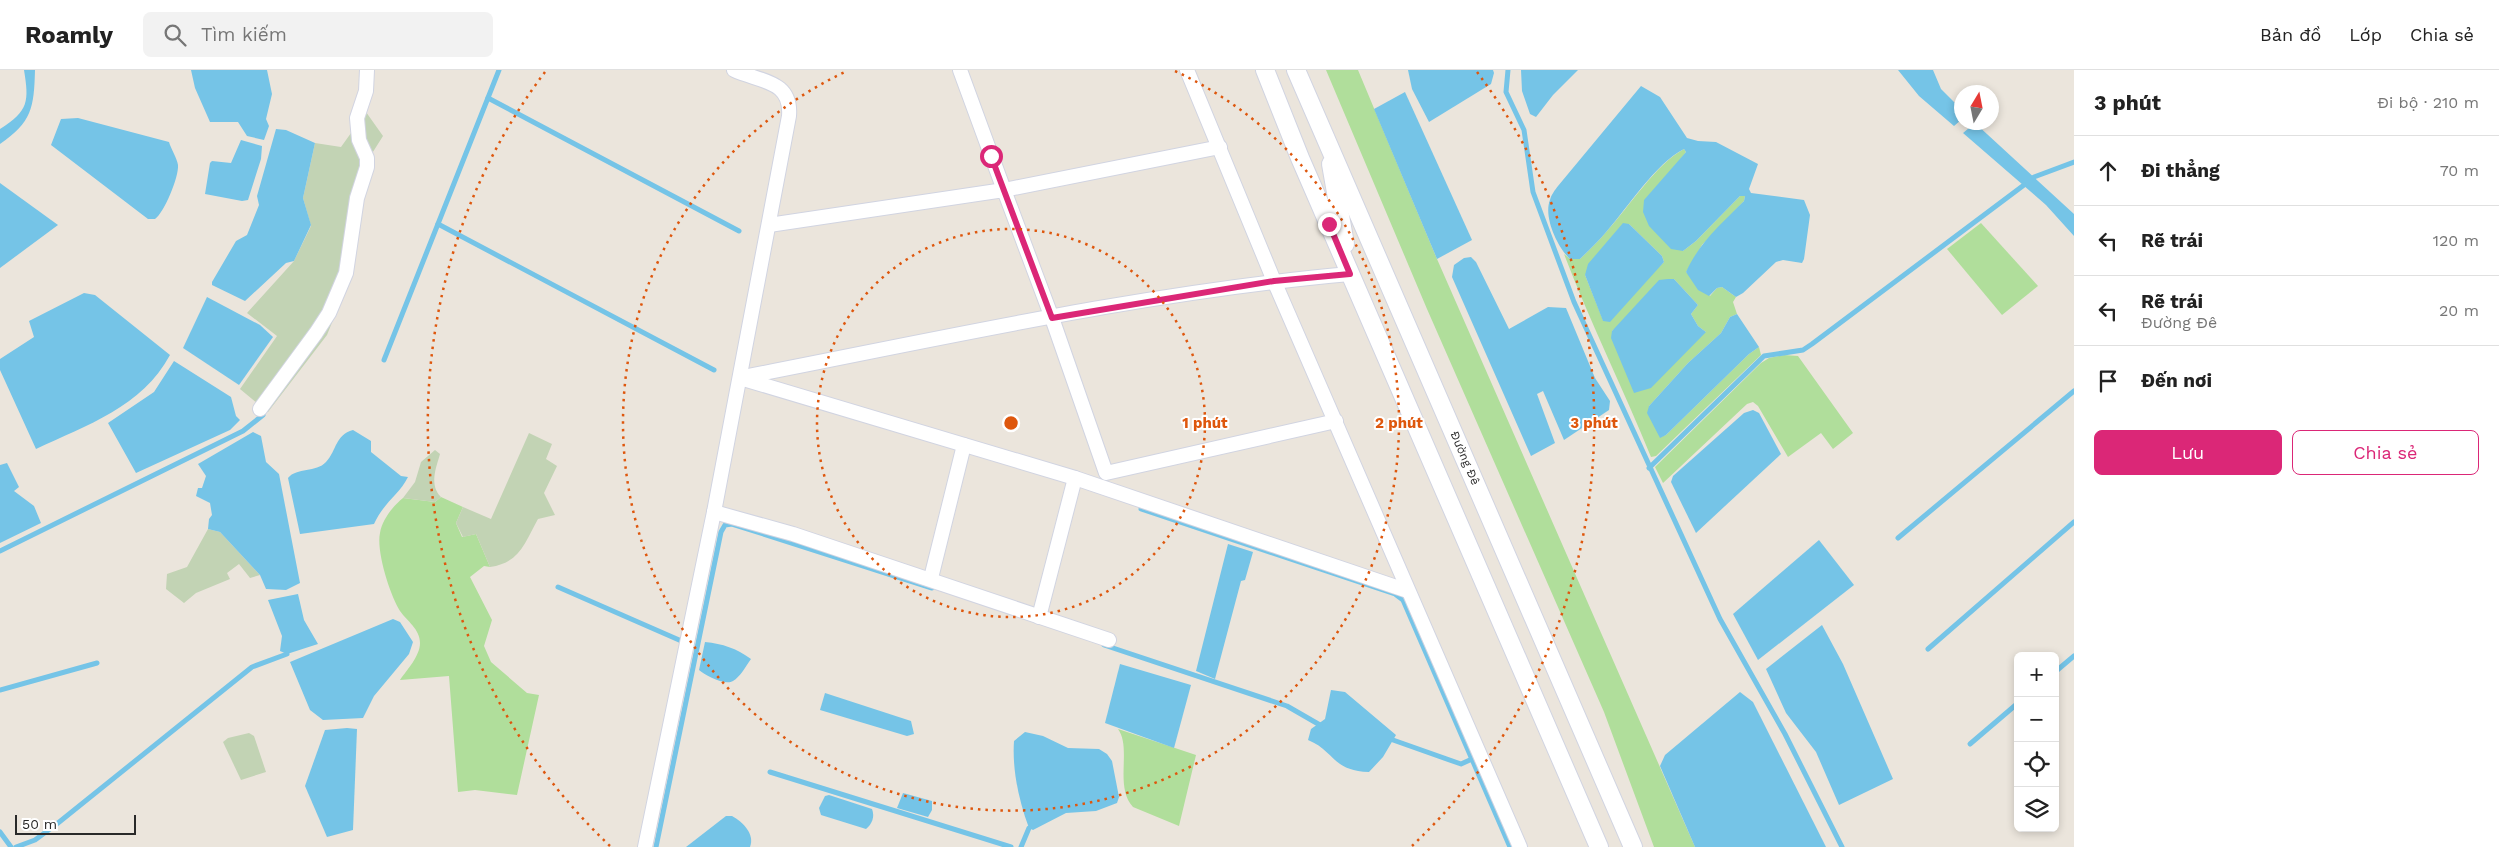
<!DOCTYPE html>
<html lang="vi">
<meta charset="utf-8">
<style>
:root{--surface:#fff;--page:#f2f2f2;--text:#222;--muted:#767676;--line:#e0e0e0;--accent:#db2777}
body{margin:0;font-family:"Work Sans",sans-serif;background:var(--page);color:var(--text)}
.controls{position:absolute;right:15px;bottom:15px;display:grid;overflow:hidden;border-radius:8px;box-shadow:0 2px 8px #0003}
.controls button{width:45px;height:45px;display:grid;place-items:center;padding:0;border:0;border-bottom:1px solid var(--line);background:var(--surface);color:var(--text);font:25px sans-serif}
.compass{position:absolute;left:1954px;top:15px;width:45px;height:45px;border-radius:50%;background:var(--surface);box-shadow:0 2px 8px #0003;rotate:10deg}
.scale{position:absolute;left:15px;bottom:12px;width:121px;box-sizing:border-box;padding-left:5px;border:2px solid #292929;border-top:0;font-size:14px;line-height:18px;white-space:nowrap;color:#292929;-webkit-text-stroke:4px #fff;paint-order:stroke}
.stop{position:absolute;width:15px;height:15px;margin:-11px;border:4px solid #db2777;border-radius:50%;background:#fff}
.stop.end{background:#db2777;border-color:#fff;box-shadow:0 1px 5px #0008}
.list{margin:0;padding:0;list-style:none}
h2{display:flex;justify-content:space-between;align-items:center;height:65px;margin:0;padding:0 20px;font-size:21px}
h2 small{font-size:16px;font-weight:400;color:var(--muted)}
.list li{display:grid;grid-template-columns:32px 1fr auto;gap:15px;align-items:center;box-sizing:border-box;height:70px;padding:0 20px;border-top:1px solid var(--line)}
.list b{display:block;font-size:19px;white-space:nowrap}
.list p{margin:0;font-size:16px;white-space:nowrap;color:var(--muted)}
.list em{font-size:16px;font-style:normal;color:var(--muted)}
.actions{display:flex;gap:10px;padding:15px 20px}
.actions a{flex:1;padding:11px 0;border:1px solid var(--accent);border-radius:8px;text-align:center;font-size:18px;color:var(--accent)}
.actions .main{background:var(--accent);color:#fff}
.icon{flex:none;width:28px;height:28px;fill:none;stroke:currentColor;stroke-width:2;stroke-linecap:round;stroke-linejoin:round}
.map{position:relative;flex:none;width:2074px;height:777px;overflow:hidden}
header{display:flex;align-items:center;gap:30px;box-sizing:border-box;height:70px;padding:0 25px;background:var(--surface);border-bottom:1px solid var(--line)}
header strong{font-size:24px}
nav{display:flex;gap:28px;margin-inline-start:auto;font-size:18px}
.search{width:350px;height:45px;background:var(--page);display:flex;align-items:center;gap:12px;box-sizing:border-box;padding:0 18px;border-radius:8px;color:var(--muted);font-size:19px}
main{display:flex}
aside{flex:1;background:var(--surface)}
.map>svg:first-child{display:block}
.green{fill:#b0de9b;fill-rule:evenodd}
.cemetery{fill:#c2d3b4}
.water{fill:#75c4e7}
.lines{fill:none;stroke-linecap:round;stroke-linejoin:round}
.stream{stroke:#75c4e7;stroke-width:5}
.minor-casing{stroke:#d1d4e1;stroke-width:16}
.tertiary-casing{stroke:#d1d4e1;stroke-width:20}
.minor{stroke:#fff;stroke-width:14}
.tertiary{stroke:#fff;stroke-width:18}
.route{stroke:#db2777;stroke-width:6}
.ring{fill:none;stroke:#de570d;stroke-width:2.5;stroke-dasharray:2.5 5}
.labels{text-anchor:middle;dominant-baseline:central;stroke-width:4;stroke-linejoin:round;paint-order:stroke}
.street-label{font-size:12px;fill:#292929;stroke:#fff}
.centre{fill:#de570d;stroke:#fff;stroke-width:2.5}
.ring-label{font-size:15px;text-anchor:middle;font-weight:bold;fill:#de570d;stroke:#fff;stroke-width:4;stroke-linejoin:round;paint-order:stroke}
</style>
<header>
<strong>Roamly</strong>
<div class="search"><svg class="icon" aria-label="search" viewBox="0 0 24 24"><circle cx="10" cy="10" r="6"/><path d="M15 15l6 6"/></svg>Tìm kiếm</div>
<nav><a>Bản đồ</a><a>Lớp</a><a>Chia sẻ</a></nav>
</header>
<main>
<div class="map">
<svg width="2074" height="777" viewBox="0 0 2074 777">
<rect width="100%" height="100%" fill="#ebe5dc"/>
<!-- green -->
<g class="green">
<polygon points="1326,0 1358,0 1437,189 1695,777 1654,777 1604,642 1427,239"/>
<path d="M1684,79L1686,82L1679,91L1683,181L1696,171L1740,126H1745L1744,131L1702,175L1686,202L1710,226L1717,218L1722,217L1736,227L1733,232L1737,244L1730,247L1721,263L1688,293L1649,336L1660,367L1666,365L1749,284L1759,277L1761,285L1656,386L1651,387C1623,318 1590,252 1564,184L1570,189H1580C1589,180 1599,171 1607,161C1629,137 1656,94 1684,79ZM1629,154L1662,186L1664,192L1603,250L1585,205ZM1674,209L1698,235L1691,244L1698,256L1706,262L1612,261Z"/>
<polygon points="1981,153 2038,216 2002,245 1947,179"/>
<polygon points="1784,285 1798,286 1853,363 1833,379 1821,363 1788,387 1758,336 1753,332 1747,334 1663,413 1655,397 1761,293 1769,288"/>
<path d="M441,427L463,437L456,453L462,467L476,464L490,497L484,496L470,507L492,550L484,576L491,592L527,623L539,625L517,725L475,720L458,722L449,606L400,610C407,600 420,586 420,573C420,559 407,551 400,541C390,525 376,481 380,463C382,450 393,436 403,428L435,432Z"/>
<path d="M1118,659L1196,685L1179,756L1133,737C1114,717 1132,678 1118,659Z"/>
</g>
<!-- cemetery -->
<g class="cemetery">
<polygon points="366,42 383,66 371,85 339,235 327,265 268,342 240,319 277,266 247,243 294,191 311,156 303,128 315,73 341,77"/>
<path d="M529,363L552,374L546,389L557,396L544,423L555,445L538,449C525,472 520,493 490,497L476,464L463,467L456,453L463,437L491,449Z"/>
<path d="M435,380L440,384C436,398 429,415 441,427L435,432L403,428L415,412L421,392Z"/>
<polygon points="208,459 220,462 260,505 250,508 239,494 227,503 230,509 196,523 184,533 166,519 167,504 187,497"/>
<polygon points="249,663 254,666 266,702 241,710 223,672 228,668"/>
</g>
<!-- water -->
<g class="water">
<path d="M24,0H35C34,38 32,52 0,74V59C29,41 29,31 24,0Z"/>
<polygon points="191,0 267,0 272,24 266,49 269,56 264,70 247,66 238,52 210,52 195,18"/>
<polygon points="1408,0 1493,0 1494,3 1491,14 1429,52 1412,19"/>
<polygon points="1521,0 1578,0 1553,25 1536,47 1530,44 1522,21"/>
<polygon points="1898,0 1933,0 1941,19 1961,39 1961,50 1954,56 1919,26"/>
<path d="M1641,16L1660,27L1687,68L1698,71L1716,72L1758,94L1749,119L1751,123L1804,130L1810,145L1804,189L1802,193L1783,190L1776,192L1743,223L1736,227L1722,217L1717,218L1709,226L1698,220L1686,202C1699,173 1722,153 1744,131L1745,126H1740L1696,171L1683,181L1671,179L1649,156L1643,142L1644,130L1686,82L1684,79C1656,93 1628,137 1607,161C1599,171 1589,180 1580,189H1570C1558,178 1543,147 1550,130C1551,125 1555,120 1558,116Z"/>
<polygon points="1405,22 1472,170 1437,189 1374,39"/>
<path d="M78,48L169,72C171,79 177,88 178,95C179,107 164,143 155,149H148L51,75L61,49Z"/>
<polygon points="1975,53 2074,144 2074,166 2046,135 1963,63"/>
<polygon points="276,59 286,60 315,73 303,128 311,155 294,191 286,193 245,231 212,215 212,212 236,171 247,165 259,135 257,126"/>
<polygon points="241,70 262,76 261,89 248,130 242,131 205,124 210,93 212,91 231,93"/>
<polygon points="0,113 58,155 0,198"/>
<polygon points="1623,153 1629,154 1662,186 1664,192 1610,252 1603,251 1585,205 1588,194"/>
<polygon points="1471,187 1476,192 1509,259 1548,237 1566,238 1595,308 1610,331 1609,340 1564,370 1543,321 1537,324 1555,373 1531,386 1452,207 1454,195 1464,188"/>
<polygon points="1668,209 1674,209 1698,235 1691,244 1698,256 1706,262 1651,318 1634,323 1611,268 1612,261 1659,210"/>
<path d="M84,223L95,225L170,285C142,337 87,355 36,379L0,300V289L34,267L29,251Z"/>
<polygon points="207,227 260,255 273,267 239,315 183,278"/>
<polygon points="1737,244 1759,277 1749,284 1666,365 1660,368 1647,343 1649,336 1688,293 1721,263 1730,247"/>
<polygon points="174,291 231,327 236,346 240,350 230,360 136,403 108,353 154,322"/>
<polygon points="1753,340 1759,343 1781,384 1696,463 1671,412 1673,406 1744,343"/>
<path d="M353,360L371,371V382L401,406L408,407C399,425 384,432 374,454L300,464L288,408C297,397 316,403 326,392C337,380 335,365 353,360Z"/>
<polygon points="253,362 261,366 266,392 279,404 300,513 286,520 266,519 260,505 220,462 208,459 209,449 212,445 210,433 196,426 198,418 202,418 206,406 198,394"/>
<polygon points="7,393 19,417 14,421 34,436 41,453 0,473 0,395"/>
<polygon points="1819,470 1854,515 1758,590 1733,544"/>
<polygon points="1228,474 1253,482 1245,510 1241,511 1215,609 1196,601"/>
<polygon points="298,524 304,550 318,574 287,584 280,581 282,566 268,530"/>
<polygon points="393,549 400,552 413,572 409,584 374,626 363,648 323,650 310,640 290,592"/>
<polygon points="1822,555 1843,594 1893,709 1839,735 1816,682 1786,643 1766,599"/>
<path d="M705,572C723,574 736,578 751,589C746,596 740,607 733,611C725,616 705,605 699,600Z"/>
<polygon points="1120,594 1191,615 1174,678 1105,653"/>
<path d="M1331,620L1345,622L1396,665L1383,687L1369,702C1332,701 1335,681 1308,670L1311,659L1325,649Z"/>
<polygon points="1740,622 1753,632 1826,777 1695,777 1660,696 1665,685"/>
<polygon points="825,623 911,651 914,664 907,666 820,640"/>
<polygon points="347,658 357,659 353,760 327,767 305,716 325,660"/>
<path d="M1025,662L1043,666L1068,678L1099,679L1107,684L1112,691L1119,727L1117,733L1096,741L1066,743L1033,760L1029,758C1019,731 1012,700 1014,671Z"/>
<polygon points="903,723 932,731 932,740 928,747 897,738"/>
<path d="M829,725L872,739C875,747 872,754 866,759L821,745L819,738L825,726Z"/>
<path d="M726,746H732C743,752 755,764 750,777H686Z"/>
</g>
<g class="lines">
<!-- stream -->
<g class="stream">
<polyline points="1508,0 1506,22 1524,60 1533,122 1574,232 1720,549 1785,664 1842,777"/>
<polyline points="488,28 739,161"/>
<polyline points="2034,107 2074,92"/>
<polyline points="438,154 714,300"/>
<polyline points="384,290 499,0"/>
<polyline points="1649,398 1764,286 1803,280 1812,274 2024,115"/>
<polyline points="1141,439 1395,524 1403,530 1510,777"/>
<polyline points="1898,468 2074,321"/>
<polyline points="0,481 243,361 263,345"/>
<polyline points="558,517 686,573"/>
<polyline points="1104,575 1287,636 1320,655"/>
<polyline points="1928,579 2074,452"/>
<polyline points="2055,602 2074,586"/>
<polyline points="0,620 97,593"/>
<polyline points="1393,670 1461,694 1472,689"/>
<polyline points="1970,674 2018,633"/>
<polyline points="770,702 1011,777"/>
<polyline points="0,762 11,777"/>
<polyline points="16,777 35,770 58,753 252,597 287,584"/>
<polyline points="656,777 721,462 725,455 732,454 932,518"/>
<polyline points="1021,777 1029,758"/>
</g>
<defs>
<g id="minor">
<polyline points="960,0 1004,120 1220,77"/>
<polyline points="1187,0 1274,211 1520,777"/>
<polyline points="769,155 1004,120 1052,248 1106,403 1336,351"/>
<path d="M743,307C944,268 1146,222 1350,204"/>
<polyline points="740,308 1075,408 1408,521"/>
<polyline points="260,339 316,263 329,243 346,203 357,128 367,97 367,88 359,70 357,48 366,21 367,0"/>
<polyline points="714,442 793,464 1109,570"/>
<polyline points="931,508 964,375"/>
<polyline points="1039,547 1075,408"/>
<path d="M645,777L714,442L789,46C792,10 760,12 734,0"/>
</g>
<g id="tertiary">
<polyline points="1265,0 1300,88 1599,777"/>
<polyline points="1296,0 1633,777"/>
<polyline points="1331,94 1345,174"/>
</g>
</defs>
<!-- minor casing -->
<use href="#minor" class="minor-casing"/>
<!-- tertiary casing -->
<use href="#tertiary" class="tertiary-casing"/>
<!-- minor -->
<use href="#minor" class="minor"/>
<!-- tertiary -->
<use href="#tertiary" class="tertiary"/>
</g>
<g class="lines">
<!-- route -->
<polyline class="route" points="991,86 1052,248 1274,211 1350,204 1329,154"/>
</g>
<!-- distance rings -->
<g class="ring">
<circle cx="1011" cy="353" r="194"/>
<path d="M1175 1A388 388 0 1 1 847 1"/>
<path d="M610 776A583 583 0 0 1 545 2M1477 2A583 583 0 0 1 1412 776"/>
</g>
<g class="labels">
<!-- street labels -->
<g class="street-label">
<text transform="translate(1465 388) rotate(67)">Đường Đê</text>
</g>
</g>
<circle cx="1011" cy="353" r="8" class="centre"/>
<g class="ring-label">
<text x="1205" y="358">1 phút</text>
<text x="1399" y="358">2 phút</text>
<text x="1594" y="358">3 phút</text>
</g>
</svg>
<div class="controls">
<button>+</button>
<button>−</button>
<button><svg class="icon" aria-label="locate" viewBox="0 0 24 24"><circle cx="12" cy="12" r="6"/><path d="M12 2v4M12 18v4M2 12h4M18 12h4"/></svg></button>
<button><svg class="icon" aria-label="layers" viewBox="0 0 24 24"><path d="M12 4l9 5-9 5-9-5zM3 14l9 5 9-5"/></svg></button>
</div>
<svg class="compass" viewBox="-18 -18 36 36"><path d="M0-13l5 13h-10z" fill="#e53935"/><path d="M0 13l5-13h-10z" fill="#767676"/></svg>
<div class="scale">50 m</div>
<div class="stop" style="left:991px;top:86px"></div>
<div class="stop end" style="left:1329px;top:154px"></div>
</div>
<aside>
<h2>3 phút<small>Đi bộ · 210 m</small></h2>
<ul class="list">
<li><svg class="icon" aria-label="ahead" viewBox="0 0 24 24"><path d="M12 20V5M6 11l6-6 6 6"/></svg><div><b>Đi thẳng</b></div><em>70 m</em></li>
<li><svg class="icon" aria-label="left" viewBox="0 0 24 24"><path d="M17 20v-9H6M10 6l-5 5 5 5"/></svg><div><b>Rẽ trái</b></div><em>120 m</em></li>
<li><svg class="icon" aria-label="left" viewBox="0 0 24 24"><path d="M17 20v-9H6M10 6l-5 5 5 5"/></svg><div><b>Rẽ trái</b><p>Đường Đê</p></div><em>20 m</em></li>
<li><svg class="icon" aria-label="arrive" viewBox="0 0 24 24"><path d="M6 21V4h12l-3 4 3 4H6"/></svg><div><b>Đến nơi</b></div></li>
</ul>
<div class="actions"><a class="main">Lưu</a><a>Chia sẻ</a></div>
</aside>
</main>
